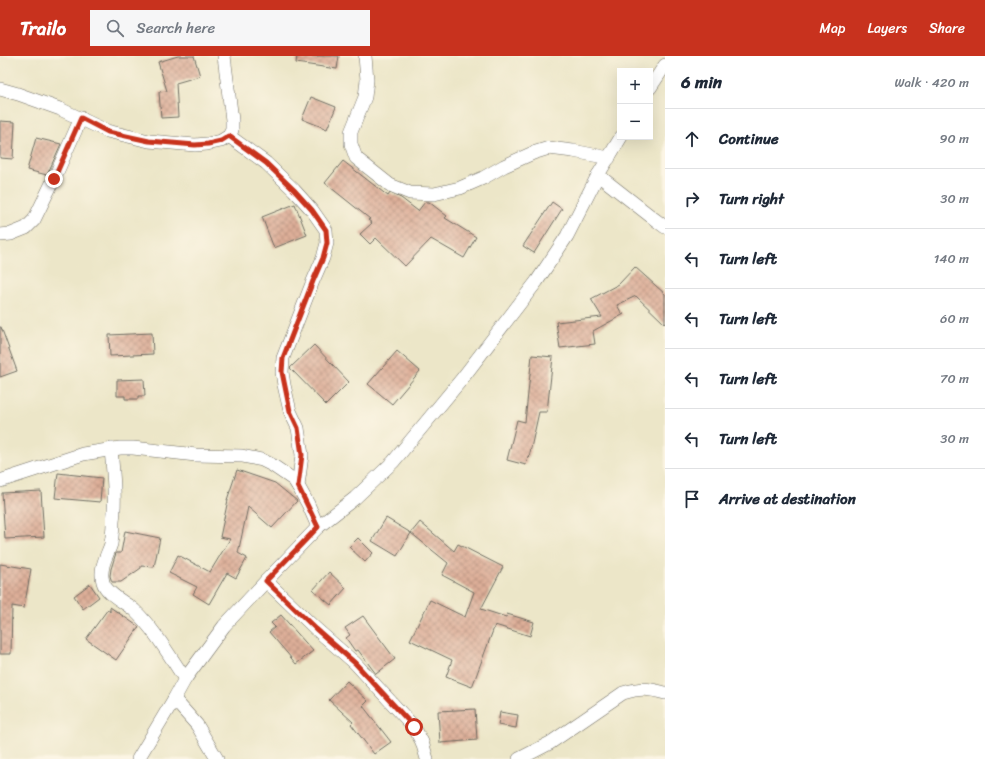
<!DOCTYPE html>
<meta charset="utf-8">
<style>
:root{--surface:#fff;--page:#f6f6f7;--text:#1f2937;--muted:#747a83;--line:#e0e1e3;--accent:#c8321e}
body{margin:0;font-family:Sriracha,sans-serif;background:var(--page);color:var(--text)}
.controls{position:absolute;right:12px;top:12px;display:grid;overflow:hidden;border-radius:0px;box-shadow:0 4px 16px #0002}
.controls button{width:36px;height:36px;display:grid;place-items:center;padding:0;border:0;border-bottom:1px solid var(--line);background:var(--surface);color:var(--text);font:20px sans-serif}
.stop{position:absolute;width:12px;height:12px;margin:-9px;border:3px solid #c8321e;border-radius:50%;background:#fff}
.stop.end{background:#c8321e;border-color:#fff;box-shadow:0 1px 4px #0008}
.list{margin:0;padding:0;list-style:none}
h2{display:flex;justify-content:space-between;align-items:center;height:52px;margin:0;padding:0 16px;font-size:17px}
h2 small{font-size:13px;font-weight:400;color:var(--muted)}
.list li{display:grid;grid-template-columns:26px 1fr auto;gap:12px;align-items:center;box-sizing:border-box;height:60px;padding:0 16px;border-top:1px solid var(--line)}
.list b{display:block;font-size:15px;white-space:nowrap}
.list em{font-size:13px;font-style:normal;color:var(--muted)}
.icon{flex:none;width:22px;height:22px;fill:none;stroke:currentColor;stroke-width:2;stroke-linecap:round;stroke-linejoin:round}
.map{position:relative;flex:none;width:665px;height:703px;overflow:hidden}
header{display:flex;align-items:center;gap:24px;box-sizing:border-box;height:56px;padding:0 20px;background:var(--accent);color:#fff}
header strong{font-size:19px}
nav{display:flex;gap:22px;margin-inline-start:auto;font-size:14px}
.search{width:280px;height:36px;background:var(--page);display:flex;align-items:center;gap:10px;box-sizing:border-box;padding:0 14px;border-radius:0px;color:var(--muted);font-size:15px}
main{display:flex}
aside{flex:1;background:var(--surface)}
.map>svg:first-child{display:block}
.building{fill:url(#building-cross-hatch)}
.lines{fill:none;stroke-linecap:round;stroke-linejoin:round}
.street-casing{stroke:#6f6c62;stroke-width:14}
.street{stroke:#fff;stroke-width:13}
.route{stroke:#c8321e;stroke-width:5}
</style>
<header>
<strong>Trailo</strong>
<div class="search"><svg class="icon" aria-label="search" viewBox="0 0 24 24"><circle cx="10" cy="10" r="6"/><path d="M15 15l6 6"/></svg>Search here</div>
<nav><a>Map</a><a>Layers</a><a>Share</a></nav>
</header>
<main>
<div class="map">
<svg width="665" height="703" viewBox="0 0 665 703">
<defs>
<pattern id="building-cross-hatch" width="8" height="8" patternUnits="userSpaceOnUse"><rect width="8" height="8" fill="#ddae98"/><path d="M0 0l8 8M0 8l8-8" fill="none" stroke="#b38e7c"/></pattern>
</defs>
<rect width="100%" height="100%" fill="#fcf5e5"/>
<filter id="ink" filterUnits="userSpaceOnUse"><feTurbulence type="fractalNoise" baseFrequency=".025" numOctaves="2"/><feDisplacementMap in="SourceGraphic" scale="8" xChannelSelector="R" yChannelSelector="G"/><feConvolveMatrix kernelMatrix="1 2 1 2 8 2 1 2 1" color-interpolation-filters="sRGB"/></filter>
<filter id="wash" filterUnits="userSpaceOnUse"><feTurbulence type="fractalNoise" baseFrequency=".012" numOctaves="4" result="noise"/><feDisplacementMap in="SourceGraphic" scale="16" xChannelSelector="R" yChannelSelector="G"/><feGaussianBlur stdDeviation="0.9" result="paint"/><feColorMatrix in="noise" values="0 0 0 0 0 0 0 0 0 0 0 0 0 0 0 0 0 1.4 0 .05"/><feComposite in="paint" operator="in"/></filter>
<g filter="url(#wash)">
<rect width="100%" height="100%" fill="#ece6c8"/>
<g id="blocks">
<!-- building -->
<g class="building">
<polygon points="178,0 194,0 200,20 176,27 178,61 161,62 159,36 167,35 158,6"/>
<polygon points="297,0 339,0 337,13 296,7"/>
<polygon points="311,41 336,51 327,73 302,63"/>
<polygon points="0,65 15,66 13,103 0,102"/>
<polygon points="36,82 61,88 47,119 27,114"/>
<polygon points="343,105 388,140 390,137 401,142 418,155 425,146 429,146 447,160 445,162 476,181 464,202 431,183 405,210 376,182 370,188 360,178 372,167 368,164 370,163 325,127"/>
<polygon points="552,146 562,153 534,197 523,190"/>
<polygon points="295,148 307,179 274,192 262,161"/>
<polygon points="635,211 665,238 665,268 636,240 617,249 622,258 624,258 593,275 595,288 560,292 556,266 602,261 591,243 619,228"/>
<polygon points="0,271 1,271 17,315 0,321"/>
<polygon points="152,277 153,298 110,300 109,279"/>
<polygon points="314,289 349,326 326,349 290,312"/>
<polygon points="397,295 420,315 392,348 368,328"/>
<polygon points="532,299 553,301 547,356 539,356 529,401 528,400 526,409 507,404 517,364 525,366"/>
<polygon points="144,323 145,340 138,340 138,343 125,343 125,340 117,340 117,324"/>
<polygon points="237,414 275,427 297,445 272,472 248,451 238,497 247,502 236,522 227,517 209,548 193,538 197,531 169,517 178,499 210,516 230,483 220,481 228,444 227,444"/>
<polygon points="58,417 102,422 100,446 55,442"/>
<polygon points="41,435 44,481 5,483 2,437"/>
<polygon points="386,462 411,477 397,500 372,485"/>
<polygon points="420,466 454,495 458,488 503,511 481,553 506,561 507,558 534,566 530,580 495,569 472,631 446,621 452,604 410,584 430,544 465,561 474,536 442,519 448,507 411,477"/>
<polygon points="125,475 160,482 154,511 141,510 141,512 121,526 112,526 110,520 111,513 116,497 121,497"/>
<polygon points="358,482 373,497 365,506 349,491"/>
<polygon points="0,508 31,513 24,552 12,550 11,598 0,598"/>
<polygon points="329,516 346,532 331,549 313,534"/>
<polygon points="90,528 99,541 83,553 74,540"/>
<polygon points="110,551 139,571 116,604 86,583 108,553 110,556"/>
<polygon points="281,559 313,595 296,608 287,597 269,576 275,571 271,567"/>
<polygon points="363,560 395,603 376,618 358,594 355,595 346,582 350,579 345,572"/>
<polygon points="347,625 368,645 363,650 391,686 374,698 351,668 353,666 329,644"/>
<polygon points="475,653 477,684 440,687 438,655"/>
<polygon points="500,656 518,659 516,672 498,669"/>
</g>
</g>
</g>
<g filter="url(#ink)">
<use href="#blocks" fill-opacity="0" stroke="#6f6c62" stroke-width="1"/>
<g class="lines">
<defs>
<g id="street">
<polyline points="365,0 367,24 365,41 351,76 351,88 356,102 390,129 410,137 434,138 460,132 483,122 504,110 533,97 549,92 573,95 609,102"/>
<polyline points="650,32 665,9"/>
<polyline points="0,33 18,38 60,53 107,75 149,85 195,89 207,88 221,85 229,80 232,74 232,64 224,0"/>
<polyline points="229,80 266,107 294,134 312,154 326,174 327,187 323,202 313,225 283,302 282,316 284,329 290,355 298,372 302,399 298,430"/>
<polyline points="598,119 653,162 665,171"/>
<polyline points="0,179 11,178 26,172 34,164 54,123 81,62"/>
<path d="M111,393C113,417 116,442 113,466C113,473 112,481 111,488C107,500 99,512 103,526C106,538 125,546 134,554C155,574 169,599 185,623"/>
<polyline points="0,425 83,398 120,392 133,392 196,399 242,400 262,404 272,409 294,424 298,430 308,448 318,471"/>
<polyline points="266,525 316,573 355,607 414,671 422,686 427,703"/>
<polyline points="174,643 197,669 217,703"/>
<polyline points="138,703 174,643 185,623 224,570 266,525 318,471 355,442 393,406 461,324 537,225 567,180 598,119 621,81"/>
<path d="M519,703L550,687L623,637C640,632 647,632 665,637"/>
</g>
</defs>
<!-- street casing -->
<use href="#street" class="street-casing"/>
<!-- street -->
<use href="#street" class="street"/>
</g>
</g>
<g class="lines" filter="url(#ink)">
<!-- route -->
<polyline class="route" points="54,123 81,62 108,76 149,85 195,89 208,88 221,85 229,80 266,107 294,134 312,154 326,174 327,187 323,202 313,225 283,302 282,316 290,355 298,372 302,399 298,430 318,471 266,525 316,573 355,607 414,671"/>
</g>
</svg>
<div class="controls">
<button>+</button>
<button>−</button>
</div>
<div class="stop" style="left:414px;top:671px"></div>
<div class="stop end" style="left:54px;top:123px"></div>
</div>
<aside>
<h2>6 min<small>Walk · 420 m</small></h2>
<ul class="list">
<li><svg class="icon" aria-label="ahead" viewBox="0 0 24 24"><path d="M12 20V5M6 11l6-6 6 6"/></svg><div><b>Continue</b></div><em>90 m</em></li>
<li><svg class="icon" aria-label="right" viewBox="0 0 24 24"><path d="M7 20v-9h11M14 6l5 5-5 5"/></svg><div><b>Turn right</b></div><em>30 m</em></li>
<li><svg class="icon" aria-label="left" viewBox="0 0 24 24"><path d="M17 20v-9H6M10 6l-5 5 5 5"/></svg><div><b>Turn left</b></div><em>140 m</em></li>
<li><svg class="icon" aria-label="left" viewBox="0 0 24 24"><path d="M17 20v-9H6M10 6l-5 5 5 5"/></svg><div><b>Turn left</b></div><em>60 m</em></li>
<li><svg class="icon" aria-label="left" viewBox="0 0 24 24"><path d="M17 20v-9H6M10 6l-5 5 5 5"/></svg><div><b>Turn left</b></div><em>70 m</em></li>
<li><svg class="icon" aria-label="left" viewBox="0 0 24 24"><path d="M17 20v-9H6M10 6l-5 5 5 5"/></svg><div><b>Turn left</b></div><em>30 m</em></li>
<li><svg class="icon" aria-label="arrive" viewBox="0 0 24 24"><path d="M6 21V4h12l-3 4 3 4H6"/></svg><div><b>Arrive at destination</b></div></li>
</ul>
</aside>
</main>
